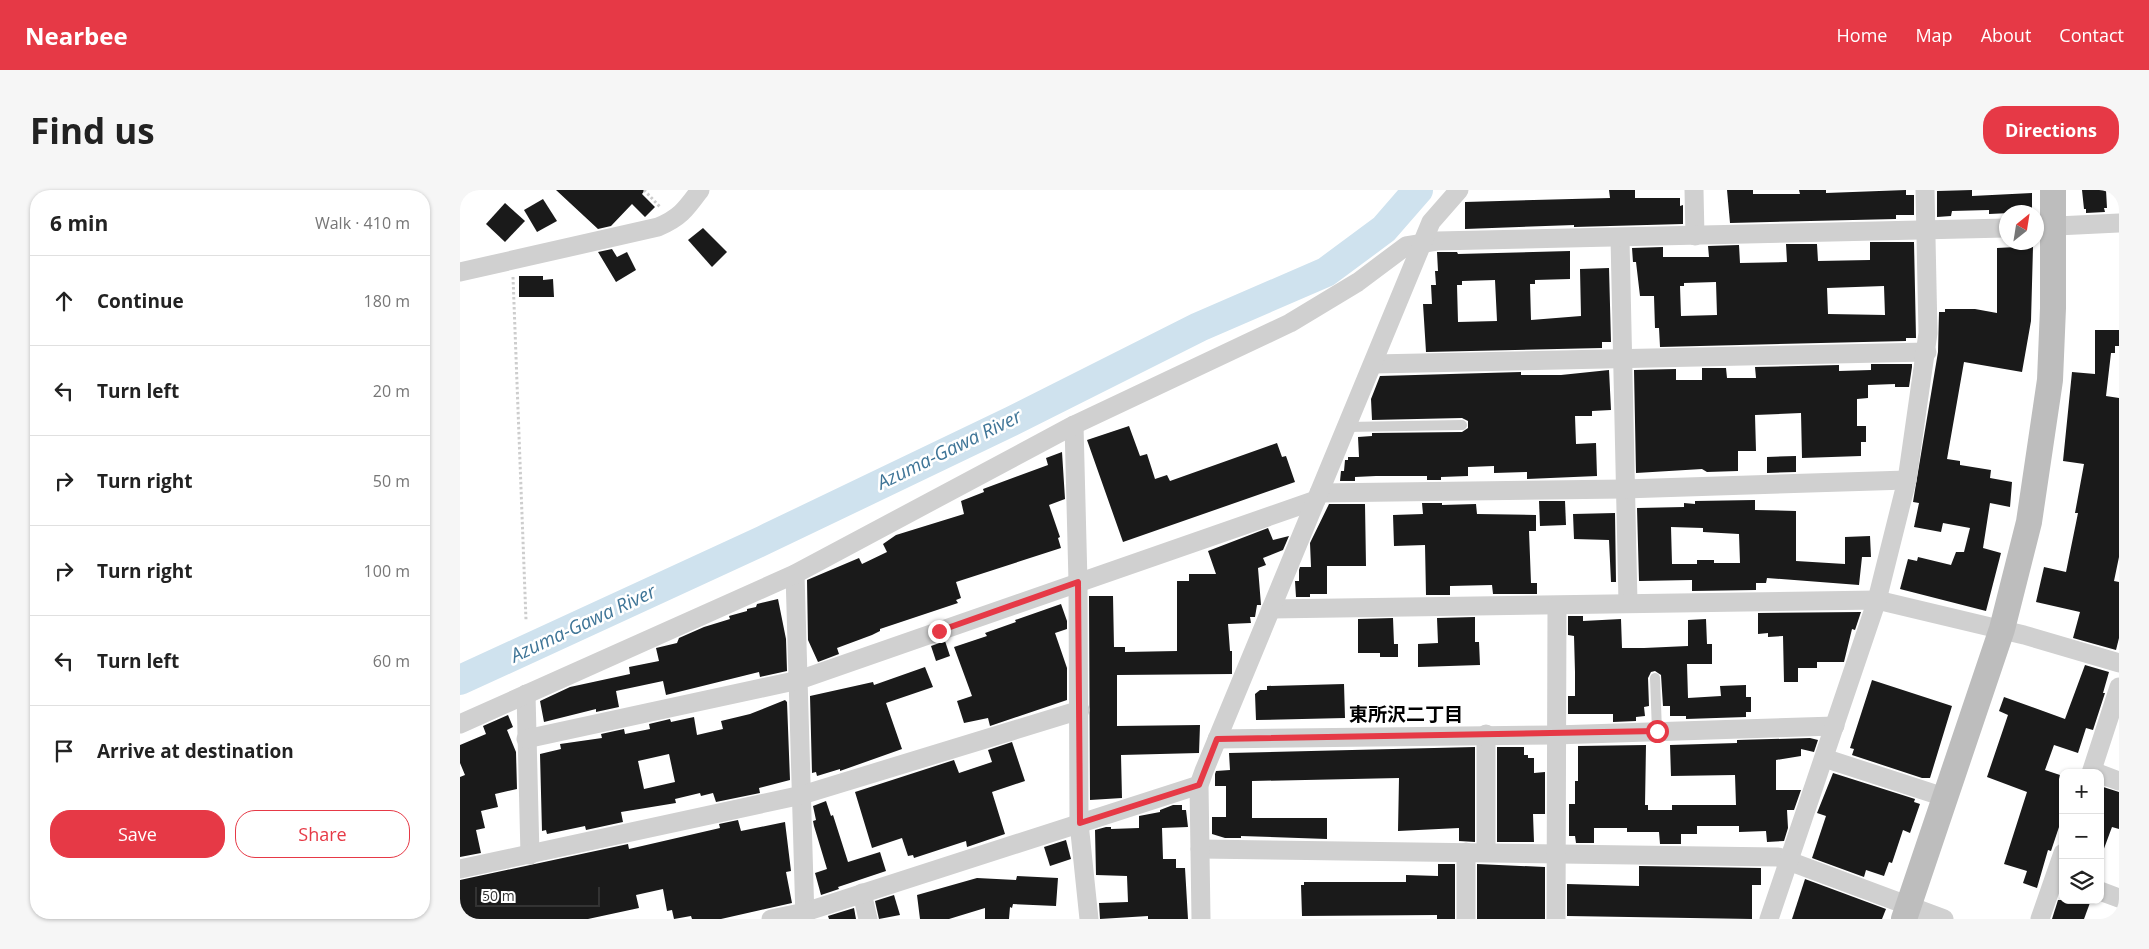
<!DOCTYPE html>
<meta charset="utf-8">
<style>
:root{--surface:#fff;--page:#f6f6f6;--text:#222;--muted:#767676;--line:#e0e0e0;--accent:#e63946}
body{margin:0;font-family:"Open Sans","Noto Sans JP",sans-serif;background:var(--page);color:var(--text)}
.controls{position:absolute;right:15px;bottom:15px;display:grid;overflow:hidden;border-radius:10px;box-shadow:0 1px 4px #0004}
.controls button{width:45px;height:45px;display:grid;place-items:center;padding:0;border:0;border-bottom:1px solid var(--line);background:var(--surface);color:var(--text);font:25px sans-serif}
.compass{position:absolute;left:1539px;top:15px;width:45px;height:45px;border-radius:50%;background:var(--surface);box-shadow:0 1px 4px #0004;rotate:30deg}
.scale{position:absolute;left:15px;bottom:12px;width:125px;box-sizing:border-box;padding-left:5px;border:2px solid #333;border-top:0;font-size:14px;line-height:18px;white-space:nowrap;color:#333;-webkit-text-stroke:4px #fff;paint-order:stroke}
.stop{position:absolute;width:15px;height:15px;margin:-11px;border:4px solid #e63946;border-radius:50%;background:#fff}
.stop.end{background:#e63946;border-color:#fff;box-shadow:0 1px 5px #0008}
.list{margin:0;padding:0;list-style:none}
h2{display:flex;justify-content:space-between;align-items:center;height:65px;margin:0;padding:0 20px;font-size:21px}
h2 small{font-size:16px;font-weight:400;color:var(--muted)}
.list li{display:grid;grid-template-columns:32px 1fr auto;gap:15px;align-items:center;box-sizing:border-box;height:90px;padding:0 20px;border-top:1px solid var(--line)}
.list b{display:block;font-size:19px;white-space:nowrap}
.list em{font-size:16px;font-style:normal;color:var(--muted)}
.actions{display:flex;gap:10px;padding:15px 20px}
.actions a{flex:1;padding:11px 0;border:1px solid var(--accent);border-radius:20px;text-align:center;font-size:18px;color:var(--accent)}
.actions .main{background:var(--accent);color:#fff}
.icon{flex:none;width:28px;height:28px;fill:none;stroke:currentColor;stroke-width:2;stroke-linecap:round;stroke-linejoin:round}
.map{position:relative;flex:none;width:1659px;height:729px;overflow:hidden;border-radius:20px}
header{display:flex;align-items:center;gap:30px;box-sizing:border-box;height:70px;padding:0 25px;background:var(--accent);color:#fff}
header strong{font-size:24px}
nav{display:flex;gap:28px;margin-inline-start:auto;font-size:18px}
.intro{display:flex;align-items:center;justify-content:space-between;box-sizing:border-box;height:120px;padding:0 30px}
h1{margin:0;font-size:35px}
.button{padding:12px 22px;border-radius:20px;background:var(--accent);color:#fff;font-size:18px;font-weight:700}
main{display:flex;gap:30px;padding:0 30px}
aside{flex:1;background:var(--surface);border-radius:20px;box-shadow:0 1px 4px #0004}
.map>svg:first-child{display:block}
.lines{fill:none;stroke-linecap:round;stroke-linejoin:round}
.river{stroke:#cfe2ee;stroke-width:30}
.building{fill:#1a1a1a;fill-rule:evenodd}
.path{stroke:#cdcdcd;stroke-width:3;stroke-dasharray:2.5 2.5;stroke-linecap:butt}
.lane{stroke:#d0d0d0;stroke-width:10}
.street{stroke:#d0d0d0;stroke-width:19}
.secondary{stroke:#bdbdbd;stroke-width:26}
.route{stroke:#e63946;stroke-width:6}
.labels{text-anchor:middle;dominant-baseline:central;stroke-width:5;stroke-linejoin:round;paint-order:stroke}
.water-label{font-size:19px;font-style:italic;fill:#3f7597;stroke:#fff}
.neighbourhood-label{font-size:19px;font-weight:bold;fill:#000;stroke:#fff}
</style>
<header>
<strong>Nearbee</strong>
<nav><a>Home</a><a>Map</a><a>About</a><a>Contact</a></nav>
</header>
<div class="intro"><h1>Find us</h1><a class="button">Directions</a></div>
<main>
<aside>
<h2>6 min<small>Walk · 410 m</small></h2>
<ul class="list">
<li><svg class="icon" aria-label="ahead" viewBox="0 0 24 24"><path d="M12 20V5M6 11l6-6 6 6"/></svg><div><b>Continue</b></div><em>180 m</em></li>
<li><svg class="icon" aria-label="left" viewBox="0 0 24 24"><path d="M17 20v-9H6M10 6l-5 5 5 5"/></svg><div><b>Turn left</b></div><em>20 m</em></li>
<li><svg class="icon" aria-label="right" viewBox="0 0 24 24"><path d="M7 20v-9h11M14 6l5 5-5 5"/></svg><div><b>Turn right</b></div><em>50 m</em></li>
<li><svg class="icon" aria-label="right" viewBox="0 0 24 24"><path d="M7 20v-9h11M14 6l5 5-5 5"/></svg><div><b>Turn right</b></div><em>100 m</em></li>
<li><svg class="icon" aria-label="left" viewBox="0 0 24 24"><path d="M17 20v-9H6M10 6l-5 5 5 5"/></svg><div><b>Turn left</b></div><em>60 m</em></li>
<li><svg class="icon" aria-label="arrive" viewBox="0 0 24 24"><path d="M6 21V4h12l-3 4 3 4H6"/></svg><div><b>Arrive at destination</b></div></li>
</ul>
<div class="actions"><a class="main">Save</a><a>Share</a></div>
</aside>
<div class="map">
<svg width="1659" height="729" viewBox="0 0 1659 729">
<rect width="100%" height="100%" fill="#fff"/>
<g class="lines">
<!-- river -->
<polyline class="river" points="0,490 304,350 552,231 739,137 866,82 924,39 958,0"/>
</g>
<!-- building -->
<g class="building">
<polygon points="96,0 185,0 182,4 195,17 185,27 172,14 151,36 138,39"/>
<polygon points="1149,0 1175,0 1175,8 1220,8 1220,16 1223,15 1223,34 1114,37 1114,35 1005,39 1005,12 1150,8"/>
<polygon points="1267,0 1293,0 1293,4 1340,4 1339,0 1366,0 1366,3 1446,0 1446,5 1454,5 1454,25 1436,25 1436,29 1270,33"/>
<polygon points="1512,0 1512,6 1572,3 1572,22 1529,24 1529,20 1492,21 1491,26 1477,27 1477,1"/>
<polygon points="1622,0 1646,0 1647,18 1644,18 1645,22 1626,23 1626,19 1624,19"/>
<polygon points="83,9 97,31 77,42 64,20"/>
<polygon points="45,13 65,31 45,52 26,34"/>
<polygon points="243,38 267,62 252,77 228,50"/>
<path d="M1410,52H1454L1456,148H1446V151L1200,157L1199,138H1195L1194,106H1180L1176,72H1173L1172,58L1203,57V67H1249L1248,56L1279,55L1280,73L1327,72L1326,54H1357L1358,71L1410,70ZM1256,92L1257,125L1221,126L1220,96H1224V93ZM1424,96L1425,125L1368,124L1367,98Z"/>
<polygon points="1555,52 1570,52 1570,57 1573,57 1571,131 1562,182 1504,172 1487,269 1500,271 1500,275 1531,280 1530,288 1552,292 1550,317 1530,313 1523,358 1541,363 1526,421 1440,399 1448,369 1457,371 1458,367 1491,375 1496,362 1504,362 1510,338 1483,333 1481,342 1454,337 1459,313 1453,312 1478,162 1479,122 1485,122 1485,119 1515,119 1537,123 1537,58 1556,57"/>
<polygon points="152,59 157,67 167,62 176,80 156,92 138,62"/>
<path d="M1110,61V89L1075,90V94H1070L1071,130L1121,126L1120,79L1149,78L1151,152H1142V158L966,162L963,114H972L971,95H976L975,81H978L977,62H997L998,64ZM1035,90L1037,131L998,132L997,95H1002V91Z"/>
<polygon points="59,86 83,86 83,90 93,89 94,107 59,107"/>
<polygon points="1635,140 1659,140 1659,156 1655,156 1655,163 1651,163 1646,206 1659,208 1659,367 1654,391 1659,392 1659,448 1656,460 1613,448 1620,422 1576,412 1584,377 1606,382 1618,323 1615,323 1624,274 1603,271 1612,182 1635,184"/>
<polygon points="1411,174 1452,174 1452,177 1449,197 1435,197 1435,194 1408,195 1408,208 1397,209 1397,236 1406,236 1406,252 1401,252 1401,266 1342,268 1341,223 1295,225 1296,261 1278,261 1278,281 1247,282 1242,279 1176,283 1174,180 1216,179 1216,190 1242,190 1242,178 1266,178 1267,188 1296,188 1295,177 1379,175 1379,181 1411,180"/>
<polygon points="1149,180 1151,220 1132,221 1132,226 1115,226 1116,254 1136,253 1137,286 1067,289 1067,282 1034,283 1034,276 1008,277 1008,286 981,287 981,290 967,290 967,286 916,286 895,287 895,291 880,291 881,281 884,281 885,270 888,270 888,267 899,267 898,247 912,246 912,243 1002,242 1008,238 1008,231 1002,228 912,230 911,209 920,186 1061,182 1061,185 1101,185"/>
<polygon points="669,236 680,266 687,264 695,289 707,285 710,291 817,253 822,267 826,266 835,292 663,352 627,250"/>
<polygon points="602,262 605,309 589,315 600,347 598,348 601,358 496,392 501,408 496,410 498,413 420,439 420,441 412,445 377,458 379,464 358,472 348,450 347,390 399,368 402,374 427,362 423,354 436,345 504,324 501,311 524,302 523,299 588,275 586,268"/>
<polygon points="1336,266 1336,282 1307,283 1307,267"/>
<path d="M1295,310V320L1336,321V371L1385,374V347L1410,346L1411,367H1402L1399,395L1307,388L1306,393H1296V400L1232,401V390L1179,391L1177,318L1224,317V313L1235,314V311ZM1211,337L1243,338V342L1279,344L1280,373H1254V370H1237V374H1212Z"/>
<polygon points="1079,311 1105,311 1106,335 1080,336"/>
<polygon points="962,313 982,313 982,315 1016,314 1017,324 1076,325 1076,341 1069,341 1071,393 1077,393 1077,404 1033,404 1032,395 990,396 990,405 966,405 965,355 934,356 933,325 963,324"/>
<polygon points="869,314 905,314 906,376 867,376 867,404 850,404 850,407 836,407 835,391 839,391 839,380 840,377 851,377 850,353"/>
<polygon points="1155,323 1156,392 1151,392 1149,350 1114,349 1113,324"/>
<polygon points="808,338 813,350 829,346 823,360 803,368 806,375 798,378 801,415 797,415 795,427 790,427 791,433 768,434 770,461 772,461 772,484 657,485 657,536 740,535 739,563 661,565 662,608 630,610 629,406 653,406 654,457 665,457 665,462 717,461 717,391 729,391 729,384 756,384 748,361"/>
<polygon points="318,409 326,449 327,481 300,487 299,482 206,505 203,491 156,501 159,517 136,522 136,519 84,532 80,511 110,497 170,484 169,477 199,471 196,458 217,453 219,448 244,437 270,429 269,426 287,421 287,419 296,417 297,414"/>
<polygon points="601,414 607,431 607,439 595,443 607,478 607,510 530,536 528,528 504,533 497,511 512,506 494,457 527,446 525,443 556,432 555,430"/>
<polygon points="1401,422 1395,440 1392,439 1384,472 1357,472 1357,478 1338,478 1338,492 1324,492 1323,446 1308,447 1308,443 1298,444 1298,423"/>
<polygon points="1108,426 1123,426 1123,431 1161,429 1162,458 1184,458 1228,456 1228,430 1246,429 1247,454 1252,454 1252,474 1227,474 1228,508 1261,506 1260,496 1286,495 1286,507 1291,507 1291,522 1286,522 1286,527 1226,529 1226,526 1210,526 1210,516 1203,516 1201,485 1195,481 1191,482 1188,488 1189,516 1184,517 1185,526 1176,527 1176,531 1153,532 1153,524 1108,524 1108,506 1115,506 1115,482 1114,446 1108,445"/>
<polygon points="1015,427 1015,452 1019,452 1020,475 958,477 958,454 978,453 977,428"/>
<polygon points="933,428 934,454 938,454 938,467 920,467 920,463 898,463 898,429"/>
<polygon points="485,451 490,466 476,471 471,456"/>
<polygon points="1625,475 1649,482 1643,503 1645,503 1633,540 1626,538 1618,563 1594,555 1585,580 1603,586 1603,625 1591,661 1588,660 1577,698 1563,693 1567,681 1544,674 1567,602 1527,587 1548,525 1539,521 1544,507 1605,529"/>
<polygon points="465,477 473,497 426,513 442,559 380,581 380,579 357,586 356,582 352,583 350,506 413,492 414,495"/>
<polygon points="1412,490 1492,516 1470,588 1462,588 1392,565 1394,559 1390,558"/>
<polygon points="884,494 885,528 796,530 795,504 800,500 807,500 807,496"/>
<path d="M325,510L327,512L330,590L299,598L300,603L256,612L253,603L241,606L240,603L215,609L216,613L161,622L163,632L126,640L125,636L87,644L86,640L82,641L80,564L101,559L100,554L142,548L141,544L164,539L165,544L190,539L189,534L210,529L211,532L234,527L237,545L263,539L261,531L290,524ZM209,564L215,592L184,599L178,571Z"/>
<polygon points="48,525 53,537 47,540 56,562 57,599 35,604 38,617 21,621 25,638 16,640 21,663 0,667 0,587 5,585 0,573 0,555 26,544 23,536"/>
<polygon points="1350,548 1358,550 1354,562 1341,559 1341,566 1316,570 1316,600 1341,600 1334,620 1327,620 1328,638 1324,651 1307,652 1306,641 1279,642 1279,636 1237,636 1237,644 1221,644 1221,654 1200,654 1199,642 1167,642 1167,638 1134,638 1134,653 1116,653 1115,646 1109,646 1109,614 1115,614 1115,591 1118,591 1118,556 1186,555 1185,615 1188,615 1188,620 1212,620 1212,615 1276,615 1275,585 1211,586 1210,555 1277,553 1277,550"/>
<polygon points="552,552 565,591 532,602 545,644 507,657 506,651 454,668 453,665 448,666 442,648 412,658 395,602 494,570 499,583 532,572 528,560"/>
<polygon points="1015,557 1015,652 999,651 999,638 938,641 939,588 792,591 792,628 867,628 867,649 781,646 781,648 765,648 752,644 752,627 766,627 766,596 755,596 755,584 756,581 770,580 769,563"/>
<polygon points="1037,557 1064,557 1064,565 1068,565 1068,568 1074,568 1074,583 1085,582 1085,624 1073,624 1074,652 1037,652"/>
<polygon points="1373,583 1455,609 1454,612 1460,614 1450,643 1443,640 1432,673 1429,672 1424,686 1406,680 1404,687 1352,668 1366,626 1357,623"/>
<polygon points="1640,596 1659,602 1659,639 1652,637 1642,664 1640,664"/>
<polygon points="366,611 371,626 373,625 388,672 420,662 426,681 378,697 379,699 361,705 355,683 367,679 354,636 353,631 356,630 353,616"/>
<polygon points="713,615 722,615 722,620 726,620 728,637 702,638 703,669 716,669 716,678 725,678 728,729 688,729 688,726 640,729 639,713 668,712 667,686 636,685 635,640 646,637 651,637 651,639 679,638 679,626 700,622 700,620"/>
<polygon points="278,630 281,641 325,632 331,681 326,682 332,713 261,729 232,729 231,726 214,729 212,720 207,721 203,699 176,705 179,718 128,729 0,729 0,690 168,654 169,659 260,638 259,634"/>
<polygon points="606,650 611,669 590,676 584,657"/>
<polygon points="978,674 995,674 995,729 977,729 977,725 842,726 841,695 844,695 844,692 946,692 946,685 978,686"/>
<polygon points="1017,674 1085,677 1085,729 1017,729"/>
<polygon points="1179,676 1301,678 1301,695 1292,695 1292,729 1107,726 1107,694 1179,696"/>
<polygon points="557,686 598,688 596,716 553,714 552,718 550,717 549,729 525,729 525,718 489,729 460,729 457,705 517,688 556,690"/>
<polygon points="1345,689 1426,719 1422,729 1332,729"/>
<polygon points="434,705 440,725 419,729 415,711"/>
<polygon points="1598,710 1631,710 1624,729 1592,729"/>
<polygon points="394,718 396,729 369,729 368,726"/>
</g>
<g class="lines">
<!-- path -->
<g class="path">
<polyline points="184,0 201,18"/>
<polyline points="53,87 66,430"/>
</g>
<!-- lane -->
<g class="lane">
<polyline points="887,237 1002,235"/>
<polyline points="1195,488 1197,541"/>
</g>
<!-- street -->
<g class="street">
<polyline points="1234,0 1235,46"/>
<polyline points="1576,37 1659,33"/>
<polyline points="1160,48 1168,413"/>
<path d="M0,82L198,37C220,28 226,19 240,0"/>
<polyline points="914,174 1467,162"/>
<polyline points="614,235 618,392 619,633 629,729"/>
<polyline points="859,303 1164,299 1447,290"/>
<polyline points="335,384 345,729"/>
<polyline points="811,419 1417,410 1564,445 1659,473"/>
<polyline points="66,504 70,665"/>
<polyline points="0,534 335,384 614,235 830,133 898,92 946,56 977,51 1546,38"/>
<polyline points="1026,544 1026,662"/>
<polyline points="66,549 339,490 856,310"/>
<polyline points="757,549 1095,545 1375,536"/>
<polyline points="1364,568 1484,607"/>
<polyline points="1631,583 1659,497"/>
<polyline points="1640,584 1659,591"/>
<polyline points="740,659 1318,667 1484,729"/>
<polyline points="0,679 342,605 620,520"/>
<polyline points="1640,701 1659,708"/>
<polyline points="402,703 408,729"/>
<polyline points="311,729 345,722 739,595"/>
<polyline points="741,729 739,595 744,581 971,32 999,0"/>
<polyline points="1006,729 1006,662"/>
<polyline points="1096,729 1097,416"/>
<polyline points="1309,729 1417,410 1447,290 1468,143 1465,0"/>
<polyline points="1580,729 1603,663"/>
</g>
<!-- secondary -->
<polyline class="secondary" points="1444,729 1542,439 1569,332 1590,190 1593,118 1593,0"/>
</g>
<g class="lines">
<!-- route -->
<polyline class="route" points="479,441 618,392 620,633 739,595 757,549 1197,541"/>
</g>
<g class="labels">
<!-- water labels -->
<g class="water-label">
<text transform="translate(489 259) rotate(-26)">Azuma-Gawa River</text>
<text transform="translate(123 433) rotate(-25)">Azuma-Gawa River</text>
</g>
<!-- neighbourhood labels -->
<g class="neighbourhood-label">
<text x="946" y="524">東所沢二丁目</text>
</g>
</g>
</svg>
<div class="controls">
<button>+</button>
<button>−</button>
<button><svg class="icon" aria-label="layers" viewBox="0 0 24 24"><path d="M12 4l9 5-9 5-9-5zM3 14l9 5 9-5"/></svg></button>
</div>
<svg class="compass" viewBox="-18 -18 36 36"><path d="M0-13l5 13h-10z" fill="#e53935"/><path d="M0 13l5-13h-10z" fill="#767676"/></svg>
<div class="scale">50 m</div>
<div class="stop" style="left:1197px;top:541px"></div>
<div class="stop end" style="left:479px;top:441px"></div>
</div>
</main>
